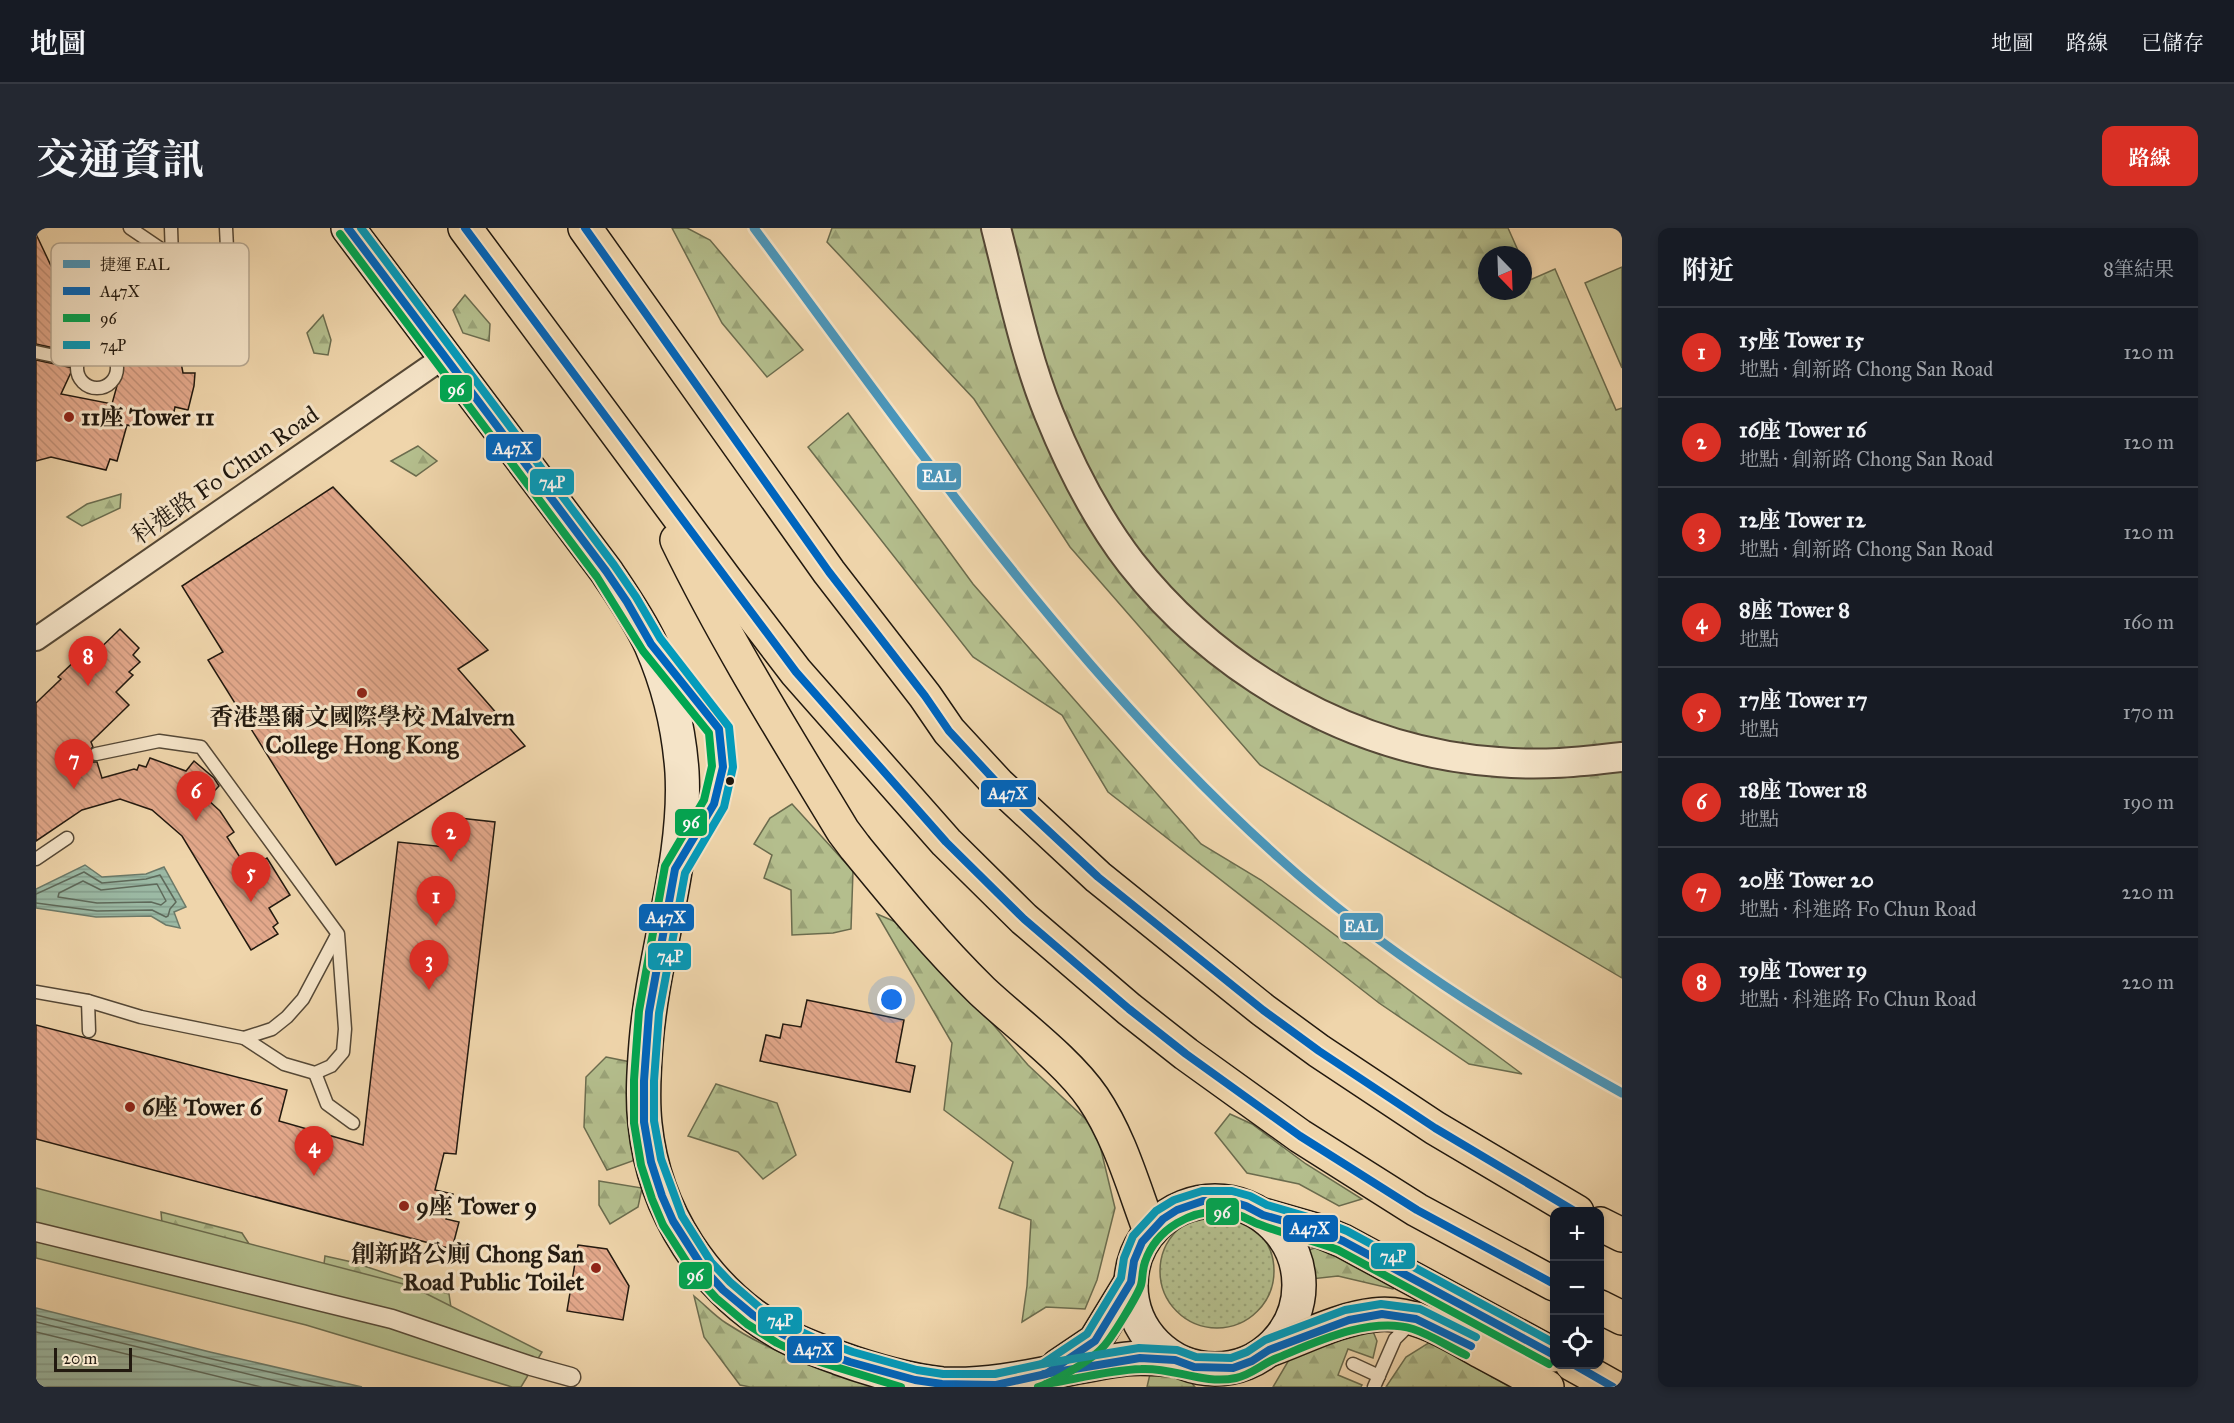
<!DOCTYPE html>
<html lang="zh-TW">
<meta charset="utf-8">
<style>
:root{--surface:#171b24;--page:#242831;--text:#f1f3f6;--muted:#9ea1a6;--line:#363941;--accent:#d93025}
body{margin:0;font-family:"IM FELL Great Primer","Noto Serif TC",serif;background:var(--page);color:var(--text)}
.controls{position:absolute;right:18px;bottom:18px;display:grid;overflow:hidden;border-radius:12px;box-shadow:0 3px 9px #0003}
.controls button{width:54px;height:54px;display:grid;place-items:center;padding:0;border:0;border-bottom:2px solid var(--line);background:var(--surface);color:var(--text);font:30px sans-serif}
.compass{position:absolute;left:1442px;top:18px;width:54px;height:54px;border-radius:50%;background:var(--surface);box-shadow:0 3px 9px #0003;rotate:157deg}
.scale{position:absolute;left:18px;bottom:15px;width:78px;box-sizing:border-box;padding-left:6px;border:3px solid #22190f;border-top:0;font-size:16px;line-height:21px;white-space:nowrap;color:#22190f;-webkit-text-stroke:4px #f5e4c8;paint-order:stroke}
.you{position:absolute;left:856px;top:772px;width:21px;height:21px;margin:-15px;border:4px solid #fff;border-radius:50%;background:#1a73e8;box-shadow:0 0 0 9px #1a73e833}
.badge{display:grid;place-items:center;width:39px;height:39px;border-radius:50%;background:var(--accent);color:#fff;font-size:20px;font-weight:700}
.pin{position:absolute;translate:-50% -50px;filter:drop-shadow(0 2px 3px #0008)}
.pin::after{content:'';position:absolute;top:32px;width:21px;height:18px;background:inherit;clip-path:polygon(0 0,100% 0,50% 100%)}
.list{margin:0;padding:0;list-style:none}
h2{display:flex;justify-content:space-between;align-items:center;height:78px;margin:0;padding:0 24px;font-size:26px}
h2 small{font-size:20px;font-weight:400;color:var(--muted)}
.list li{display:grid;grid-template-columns:39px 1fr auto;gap:18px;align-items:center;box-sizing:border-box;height:90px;padding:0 24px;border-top:2px solid var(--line)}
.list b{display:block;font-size:22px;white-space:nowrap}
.list p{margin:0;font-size:20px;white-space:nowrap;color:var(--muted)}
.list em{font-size:20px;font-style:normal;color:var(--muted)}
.icon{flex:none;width:33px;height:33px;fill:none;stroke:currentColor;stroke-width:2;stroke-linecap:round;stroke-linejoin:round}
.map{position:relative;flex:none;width:1586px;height:1159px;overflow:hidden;border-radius:12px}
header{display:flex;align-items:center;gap:36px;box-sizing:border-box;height:84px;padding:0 30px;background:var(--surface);border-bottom:2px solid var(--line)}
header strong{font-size:28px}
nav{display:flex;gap:33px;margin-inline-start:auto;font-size:21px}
.intro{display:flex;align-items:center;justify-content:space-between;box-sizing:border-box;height:144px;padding:0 36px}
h1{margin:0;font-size:42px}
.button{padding:15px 27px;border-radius:12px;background:var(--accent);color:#fff;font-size:21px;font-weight:700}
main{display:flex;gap:36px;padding:0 36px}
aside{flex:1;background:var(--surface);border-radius:12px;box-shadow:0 3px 9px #0003}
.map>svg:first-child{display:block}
.grass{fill:url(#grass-dots);stroke:#6b6c4e;stroke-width:1.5}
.forest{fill:url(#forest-firs);stroke:#6b6c4e;stroke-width:1.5}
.green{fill:#b4be8d;stroke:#6b6c4e;stroke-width:1.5}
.water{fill:url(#water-rules);stroke:#6b7968;stroke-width:1.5}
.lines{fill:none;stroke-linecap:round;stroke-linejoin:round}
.shore{stroke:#5e695a;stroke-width:1.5}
.building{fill:url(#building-back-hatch);stroke:#22190f;stroke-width:1.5}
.service-casing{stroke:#554836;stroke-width:15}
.pedestrian-casing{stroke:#554836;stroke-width:21}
.minor-casing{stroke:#554836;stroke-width:26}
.tertiary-casing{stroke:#554836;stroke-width:32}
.secondary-casing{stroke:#22190f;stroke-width:36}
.motorway-casing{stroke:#22190f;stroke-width:36}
.service{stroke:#f5e4c8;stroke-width:12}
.pedestrian{stroke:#f5e4c8;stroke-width:18}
.minor{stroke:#f5e4c8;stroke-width:22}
.tertiary{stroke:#f5e4c8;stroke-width:28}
.secondary{stroke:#f5e4c8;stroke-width:33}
.motorway{stroke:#efd5ab;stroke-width:33}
.bus-1-casing{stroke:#f5e4c8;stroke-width:12}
.bus-2-casing{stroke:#f5e4c8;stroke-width:12}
.bus-3-casing{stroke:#f5e4c8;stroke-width:12}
.bus-1{stroke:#0065bd;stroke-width:8}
.bus-2{stroke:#00a651;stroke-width:8}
.bus-3{stroke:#039bbb;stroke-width:8}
.metro-1-casing{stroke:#f5e4c8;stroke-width:14}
.metro-1{stroke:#4997bd;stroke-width:9}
.poi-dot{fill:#8f2418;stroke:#f5e4c8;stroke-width:2}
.bus-dot{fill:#22190f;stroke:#f5e4c8;stroke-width:2}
.labels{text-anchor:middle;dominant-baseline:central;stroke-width:6;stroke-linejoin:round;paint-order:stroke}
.poi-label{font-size:24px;font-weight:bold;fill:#22190f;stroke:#f5e4c8;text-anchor:start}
.street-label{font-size:24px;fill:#22190f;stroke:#f5e4c8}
.key{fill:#f5e4c8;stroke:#b6a790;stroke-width:1.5}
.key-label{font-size:16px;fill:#22190f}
.line-badge{stroke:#f5e4c8;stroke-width:2}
.badge-label{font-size:16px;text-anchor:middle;font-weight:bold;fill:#fff}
</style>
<header>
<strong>地圖</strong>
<nav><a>地圖</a><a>路線</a><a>已儲存</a></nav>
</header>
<div class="intro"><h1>交通資訊</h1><a class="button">路線</a></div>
<main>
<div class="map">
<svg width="1586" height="1159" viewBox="0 0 1586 1159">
<defs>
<pattern id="grass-dots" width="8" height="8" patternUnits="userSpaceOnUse" patternTransform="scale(1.5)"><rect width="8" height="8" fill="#b4be8d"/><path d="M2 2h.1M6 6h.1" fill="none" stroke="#9aa378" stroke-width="1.8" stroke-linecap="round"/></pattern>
<pattern id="forest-firs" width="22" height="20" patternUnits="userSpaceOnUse" patternTransform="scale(1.5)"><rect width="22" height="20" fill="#b4be8d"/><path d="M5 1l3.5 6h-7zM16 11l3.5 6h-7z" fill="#9aa378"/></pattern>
<pattern id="water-rules" width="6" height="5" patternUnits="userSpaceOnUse" patternTransform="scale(1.5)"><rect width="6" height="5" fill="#9bb9a4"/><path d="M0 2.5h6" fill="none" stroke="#859e8c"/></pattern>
<pattern id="building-back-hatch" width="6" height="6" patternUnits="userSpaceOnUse" patternTransform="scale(1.5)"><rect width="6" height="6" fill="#e3a88b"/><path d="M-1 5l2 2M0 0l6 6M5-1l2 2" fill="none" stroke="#c29077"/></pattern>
</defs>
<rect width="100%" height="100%" fill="#efd5ab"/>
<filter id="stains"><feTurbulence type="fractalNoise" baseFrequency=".00333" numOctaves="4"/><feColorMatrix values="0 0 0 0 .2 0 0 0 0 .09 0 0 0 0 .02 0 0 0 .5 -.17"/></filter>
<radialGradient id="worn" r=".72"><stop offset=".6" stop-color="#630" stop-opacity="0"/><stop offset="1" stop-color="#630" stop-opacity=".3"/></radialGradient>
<!-- grass -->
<circle class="grass" cx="1181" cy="1043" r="57"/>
<!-- forest -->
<g class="forest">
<polygon points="636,0 651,0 674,12 767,122 731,149 686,95"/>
<polygon points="796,0 1472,0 1484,27 1451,27 1451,63 1487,63 1487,35 1494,52 1519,41 1580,182 1586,180 1586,750 1224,537 1034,319 938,171 791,14"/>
<polygon points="429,67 454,96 453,113 427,105 417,82"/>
<polygon points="287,87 295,112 292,127 278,125 271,105"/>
<polygon points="812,185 937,356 1165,616 1225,652 1486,846 1433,836 1343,775 1072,564 1026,487 937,429 772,219"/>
<polygon points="382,218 401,233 380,248 355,233"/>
<polygon points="85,266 84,280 46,298 31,289 51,276"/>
<polygon points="756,576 817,643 815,701 797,705 756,707 755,662 728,650 736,627 718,616 734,590"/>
<polygon points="841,686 874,700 992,837 1060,901 1079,980 1061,1052 1049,1081 1010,1079 986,1094 991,1058 995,992 963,980 977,934 908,882 916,815"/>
<polygon points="570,829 619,839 625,883 602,931 571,942 548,899 550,849"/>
<polygon points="680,856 741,875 760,927 727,951 702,924 652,908"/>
<polygon points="1194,886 1216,896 1270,936 1326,971 1303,978 1263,956 1211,945 1179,905"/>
<polygon points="563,953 606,960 602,979 574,996 563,977"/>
<polygon points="125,984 206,1005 219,1025 127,1007"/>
<polygon points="1287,1017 1361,1057 1357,1061 1302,1048 1275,1051 1270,1023"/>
<polygon points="289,1028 316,1034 413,1066 418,1100 286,1052"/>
<path d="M658,1068C669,1077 679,1088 690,1095C737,1126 791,1145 845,1159H714L704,1157L668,1109Z"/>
<polygon points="1336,1101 1341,1113 1337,1130 1312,1121 1302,1147 1326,1157 1325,1159 1237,1159 1257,1125"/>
<polygon points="1394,1114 1474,1159 1350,1159 1370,1129"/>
<polygon points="1114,1146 1148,1146 1159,1159 1111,1159"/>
</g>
<!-- green -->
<g class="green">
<polygon points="1586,39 1586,140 1549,55"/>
<polygon points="0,960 375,1058 506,1124 485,1159 476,1159 270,1097 0,1030"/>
</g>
<!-- water -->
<g class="water">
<polygon points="49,637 66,649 110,646 128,639 150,679 138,684 144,700 130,697 115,688 60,689 0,680 0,661"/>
<polygon points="0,1080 174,1124 326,1159 0,1159"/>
</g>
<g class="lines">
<!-- shore -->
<g class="shore">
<polygon points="47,653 65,662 121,656 130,673 125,677 115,674 61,675 22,669 23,665"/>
<polyline points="0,666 48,644 66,655 110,651 124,647 140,674 134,681 132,688 130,689 116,682 61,683 0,675"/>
<polyline points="0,1087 172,1130 299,1159"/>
<polyline points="0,1094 265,1159"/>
<polyline points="0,1104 225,1159"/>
</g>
</g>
<!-- building -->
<g class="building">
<polygon points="0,6 25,59 32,56 39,70 52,69 45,126 0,116"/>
<polygon points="112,75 118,87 131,80 153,108 141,114 147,145 159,145 158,158 152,182 139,179 135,197 103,188 100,199 91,197 81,233 74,231 70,242 15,229 0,233 0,132 37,140 25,166 76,176 85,143 61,95 93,81 95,84"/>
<polygon points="297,259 452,422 422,441 489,518 300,637 172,432 187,424 146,358"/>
<polygon points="84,401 103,420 97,427 104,434 93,444 97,447 80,464 93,477 55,514 57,519 52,523 52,528 57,534 61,534 66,550 98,541 101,542 103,537 110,539 114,530 150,543 158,533 178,550 183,558 171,571 184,583 198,604 191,609 212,642 231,630 254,667 233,680 242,695 237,699 242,706 215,722 146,608 116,582 84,571 46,582 0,613 0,475 25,451 22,449 45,427 51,433"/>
<polygon points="423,590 459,594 420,926 408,925 399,962 417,966 410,991 423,994 416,1021 0,911 0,797 251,862 243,893 327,917 362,614 419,620"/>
<polygon points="771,772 868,792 860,834 879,838 874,864 724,833 730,807 744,810 747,796 765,799"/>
<polygon points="542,1017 571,1021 593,1058 587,1092 531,1083"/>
</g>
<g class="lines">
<defs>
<g id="service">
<polyline points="94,0 150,38 164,42 180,34 191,20 190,0"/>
<polyline points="135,0 136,29"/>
<circle cx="61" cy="140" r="20"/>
<polyline points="0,124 42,133"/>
<polyline points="637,442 683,501 687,539 678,576 653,617"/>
<polyline points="60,526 123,513 165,519 302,706 309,801 307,824 295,838 279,845 248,836 208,810"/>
<polyline points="0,631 31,610"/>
<polyline points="0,764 52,773 105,789 208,810 236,801 251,789 267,771 301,707"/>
<polyline points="52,773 53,803"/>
<polyline points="279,845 291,876 317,895"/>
<polyline points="1317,1136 1343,1148"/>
<polyline points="1338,1159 1359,1111 1376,1094"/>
</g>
<polyline id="pedestrian" points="0,1004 356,1091 495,1138 535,1149"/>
<polyline id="minor" points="0,411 408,129"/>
<path id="tertiary" d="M960,0C976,62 989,127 1013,186C1034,238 1061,291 1095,335C1183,447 1319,524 1462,534C1504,538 1544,534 1586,529"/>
<g id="secondary">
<path d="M312,0L570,343C586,367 603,391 615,417C632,456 643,501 646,544C651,633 617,726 610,815C608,841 606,869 609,896C618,983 669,1063 746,1106C764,1116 784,1123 803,1130C836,1142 871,1152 906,1156C969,1159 1028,1139 1090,1131C1106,1129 1123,1131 1139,1132"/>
<circle cx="1179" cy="1057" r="84"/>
<polyline points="1022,1138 1059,1113 1095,1054"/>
</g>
<g id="motorway">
<polyline points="429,0 689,351 760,444 910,614 988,691 1093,781 1150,826 1264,908 1381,982 1518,1056"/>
<polyline points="549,0 793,344 889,468 913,503 962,556 1062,649 1227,782 1283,823 1399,900 1541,984"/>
<path d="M641,312C690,413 749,507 807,603L819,619C860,669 900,718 946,763C980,795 1031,832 1057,870C1084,910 1097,958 1114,1003"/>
<polyline points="1227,987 1283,1003 1307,1013 1518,1127"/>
<polyline points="1564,996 1586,1007"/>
<polyline points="1564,1079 1586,1090"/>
<path d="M1233,1122C1267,1110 1302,1091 1338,1087C1378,1082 1413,1106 1446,1124C1468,1136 1489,1147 1511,1159"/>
<polyline points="1536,1136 1577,1159"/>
</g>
</defs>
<!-- service casing -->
<use href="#service" class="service-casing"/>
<!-- pedestrian casing -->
<use href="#pedestrian" class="pedestrian-casing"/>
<!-- minor casing -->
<use href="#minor" class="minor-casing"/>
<!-- tertiary casing -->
<use href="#tertiary" class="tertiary-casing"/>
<!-- secondary casing -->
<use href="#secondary" class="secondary-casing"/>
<!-- motorway casing -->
<use href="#motorway" class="motorway-casing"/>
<!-- service -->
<use href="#service" class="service"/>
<!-- pedestrian -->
<use href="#pedestrian" class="pedestrian"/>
<!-- minor -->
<use href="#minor" class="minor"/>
<!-- tertiary -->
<use href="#tertiary" class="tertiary"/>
<!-- secondary -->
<use href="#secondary" class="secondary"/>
<!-- motorway -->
<use href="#motorway" class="motorway"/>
<defs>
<g id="bus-1">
<polyline points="312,0 570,343 591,374 615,416 683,501 687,539 678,576 639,641 613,784 608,853 608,894 615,934 626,968 637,993 667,1040 687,1062 717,1087 746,1106 777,1121 814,1134 879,1152 906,1156 960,1157 1010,1146 1059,1113 1095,1054 1098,1033 1106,1014 1127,991 1141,982 1167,973 1194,973 1210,978 1227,987 1283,1003 1307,1013 1518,1127"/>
<polyline points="429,0 760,444 910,614 988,691 1093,781 1150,826 1264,908 1381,982 1518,1056"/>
<polyline points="549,0 793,344 889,468 913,503 962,556 1062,649 1227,782 1283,823 1399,900 1540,984"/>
<polyline points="1537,1136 1577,1159"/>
<polyline points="1008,1146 1104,1130 1139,1132 1158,1139 1197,1140 1216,1133 1233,1122 1313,1092 1346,1086 1380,1091 1435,1118"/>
</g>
<g id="bus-2">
<polyline points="304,6 561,349 607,423 673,505 676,538 668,572 629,638 603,783 598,852 598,895 605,937 616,971 627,997 659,1047 680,1070 711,1096 741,1115 774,1131 865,1159"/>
<path d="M1010,1156C1040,1151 1074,1142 1105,1141C1137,1139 1167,1157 1200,1150C1215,1147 1226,1136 1241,1130C1280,1114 1334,1088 1377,1101C1395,1107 1413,1119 1430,1127"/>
<path d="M1002,1159C1017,1155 1057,1131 1067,1119C1075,1111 1102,1067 1105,1057C1107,1050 1106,1042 1109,1034C1120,1001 1156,980 1191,984C1204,985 1213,993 1225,997C1250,1007 1277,1012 1302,1022L1513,1136"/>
</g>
<g id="bus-3">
<polyline points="325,0 578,337 600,369 624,410 693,499 697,539 688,579 649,645 623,785 618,853 618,893 625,931 646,988 675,1034 694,1054 723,1079 751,1097 781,1111 817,1124 881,1142 907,1146 959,1146 1006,1136 1051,1106 1085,1050 1088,1030 1097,1008 1120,983 1138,972 1166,963 1196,963 1214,968 1231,977 1286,993 1311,1003 1518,1115"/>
<polyline points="1006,1136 1103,1120 1141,1122 1160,1129 1195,1130 1211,1124 1229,1112 1309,1082 1345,1076 1384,1081 1440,1109"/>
</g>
</defs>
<!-- bus-1 casing -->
<use href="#bus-1" class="bus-1-casing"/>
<!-- bus-2 casing -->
<use href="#bus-2" class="bus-2-casing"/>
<!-- bus-3 casing -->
<use href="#bus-3" class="bus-3-casing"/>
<!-- bus-1 -->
<use href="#bus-1" class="bus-1"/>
<!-- bus-2 -->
<use href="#bus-2" class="bus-2"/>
<!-- bus-3 -->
<use href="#bus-3" class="bus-3"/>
<defs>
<path id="metro-1" d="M718,0C881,219 1039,447 1243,630C1346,723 1465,798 1586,865"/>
</defs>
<!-- metro-1 casing -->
<use href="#metro-1" class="metro-1-casing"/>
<!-- metro-1 -->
<use href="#metro-1" class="metro-1"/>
</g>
<!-- markers -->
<g class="poi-dot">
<circle cx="33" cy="189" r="6"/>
<circle cx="326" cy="465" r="6"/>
<circle cx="94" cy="879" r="6"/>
<circle cx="368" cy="978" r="6"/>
<circle cx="560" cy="1040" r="6"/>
</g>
<circle class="bus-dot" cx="694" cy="553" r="5"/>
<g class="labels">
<!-- poi labels -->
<g class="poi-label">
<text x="45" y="189">11座 Tower 11</text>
<text x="326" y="489" text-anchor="middle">香港墨爾文國際學校 Malvern<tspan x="326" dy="28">College Hong Kong</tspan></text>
<text x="106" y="879">6座 Tower 6</text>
<text x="380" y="978">9座 Tower 9</text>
<text x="548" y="1026" text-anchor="end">創新路公廁 Chong San<tspan x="548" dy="28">Road Public Toilet</tspan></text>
</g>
<!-- street labels -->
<g class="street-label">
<text transform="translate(189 247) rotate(-35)">科進路 Fo Chun Road</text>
</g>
</g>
<!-- legend -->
<rect x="15" y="15" width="198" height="123" rx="9" class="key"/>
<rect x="27" y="32" width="27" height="8" fill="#4997bd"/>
<rect x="27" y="59" width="27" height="8" fill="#0065bd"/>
<rect x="27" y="86" width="27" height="8" fill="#00a651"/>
<rect x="27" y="113" width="27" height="8" fill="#039bbb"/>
<g class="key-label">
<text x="64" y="42">捷運 EAL</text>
<text x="64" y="69">A47X</text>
<text x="64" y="96">96</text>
<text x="64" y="123">74P</text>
</g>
<g class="line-badge">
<rect x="403" y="146" width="34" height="29" rx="6" fill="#00a651"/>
<rect x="449" y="205" width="57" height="29" rx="6" fill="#0065bd"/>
<rect x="880" y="234" width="46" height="29" rx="6" fill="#4997bd"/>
<rect x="493" y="240" width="46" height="28" rx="6" fill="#039bbb"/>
<rect x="944" y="551" width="57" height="29" rx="6" fill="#0065bd"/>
<rect x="638" y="580" width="34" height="29" rx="6" fill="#00a651"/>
<rect x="602" y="675" width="57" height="29" rx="6" fill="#0065bd"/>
<rect x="1303" y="684" width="45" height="29" rx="6" fill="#4997bd"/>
<rect x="611" y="714" width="45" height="29" rx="6" fill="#039bbb"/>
<rect x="1169" y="969" width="35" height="29" rx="6" fill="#00a651"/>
<rect x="1246" y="986" width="57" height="29" rx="6" fill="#0065bd"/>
<rect x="1334" y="1014" width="46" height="28" rx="6" fill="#039bbb"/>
<rect x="642" y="1033" width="35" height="29" rx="6" fill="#00a651"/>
<rect x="721" y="1078" width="46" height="29" rx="6" fill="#039bbb"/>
<rect x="750" y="1107" width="57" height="29" rx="6" fill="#0065bd"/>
</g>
<g class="badge-label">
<text x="420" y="167">96</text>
<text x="477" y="226">A47X</text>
<text x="903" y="254">EAL</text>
<text x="516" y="260">74P</text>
<text x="972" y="571">A47X</text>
<text x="655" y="600">96</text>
<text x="630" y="695">A47X</text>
<text x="1325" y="704">EAL</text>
<text x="634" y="734">74P</text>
<text x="1186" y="990">96</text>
<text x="1274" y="1006">A47X</text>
<text x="1357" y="1034">74P</text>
<text x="659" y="1053">96</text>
<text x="744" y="1098">74P</text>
<text x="778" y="1127">A47X</text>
</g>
<rect width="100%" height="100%" filter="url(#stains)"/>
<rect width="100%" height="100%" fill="url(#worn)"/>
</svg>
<div class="controls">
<button>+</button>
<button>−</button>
<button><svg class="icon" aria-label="locate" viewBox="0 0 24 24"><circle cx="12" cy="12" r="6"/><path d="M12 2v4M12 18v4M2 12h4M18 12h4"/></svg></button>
</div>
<svg class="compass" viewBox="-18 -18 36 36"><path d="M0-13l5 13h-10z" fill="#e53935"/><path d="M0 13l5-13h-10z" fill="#9ea1a6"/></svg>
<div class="scale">20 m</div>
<div class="you"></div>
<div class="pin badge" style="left:400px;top:698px">1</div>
<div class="pin badge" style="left:415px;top:634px">2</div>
<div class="pin badge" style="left:393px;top:762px">3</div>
<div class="pin badge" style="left:278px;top:948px">4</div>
<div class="pin badge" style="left:215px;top:674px">5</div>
<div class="pin badge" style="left:160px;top:593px">6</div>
<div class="pin badge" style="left:38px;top:561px">7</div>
<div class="pin badge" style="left:52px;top:458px">8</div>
</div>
<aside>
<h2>附近<small>8筆結果</small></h2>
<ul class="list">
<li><span class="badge">1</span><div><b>15座 Tower 15</b><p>地點 · 創新路 Chong San Road</p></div><em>120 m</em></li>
<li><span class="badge">2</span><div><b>16座 Tower 16</b><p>地點 · 創新路 Chong San Road</p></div><em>120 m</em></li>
<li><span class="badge">3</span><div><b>12座 Tower 12</b><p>地點 · 創新路 Chong San Road</p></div><em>120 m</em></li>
<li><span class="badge">4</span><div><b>8座 Tower 8</b><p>地點</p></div><em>160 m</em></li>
<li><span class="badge">5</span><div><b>17座 Tower 17</b><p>地點</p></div><em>170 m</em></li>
<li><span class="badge">6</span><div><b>18座 Tower 18</b><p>地點</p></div><em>190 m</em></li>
<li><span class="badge">7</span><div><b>20座 Tower 20</b><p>地點 · 科進路 Fo Chun Road</p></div><em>220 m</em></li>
<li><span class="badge">8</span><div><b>19座 Tower 19</b><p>地點 · 科進路 Fo Chun Road</p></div><em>220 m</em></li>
</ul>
</aside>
</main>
